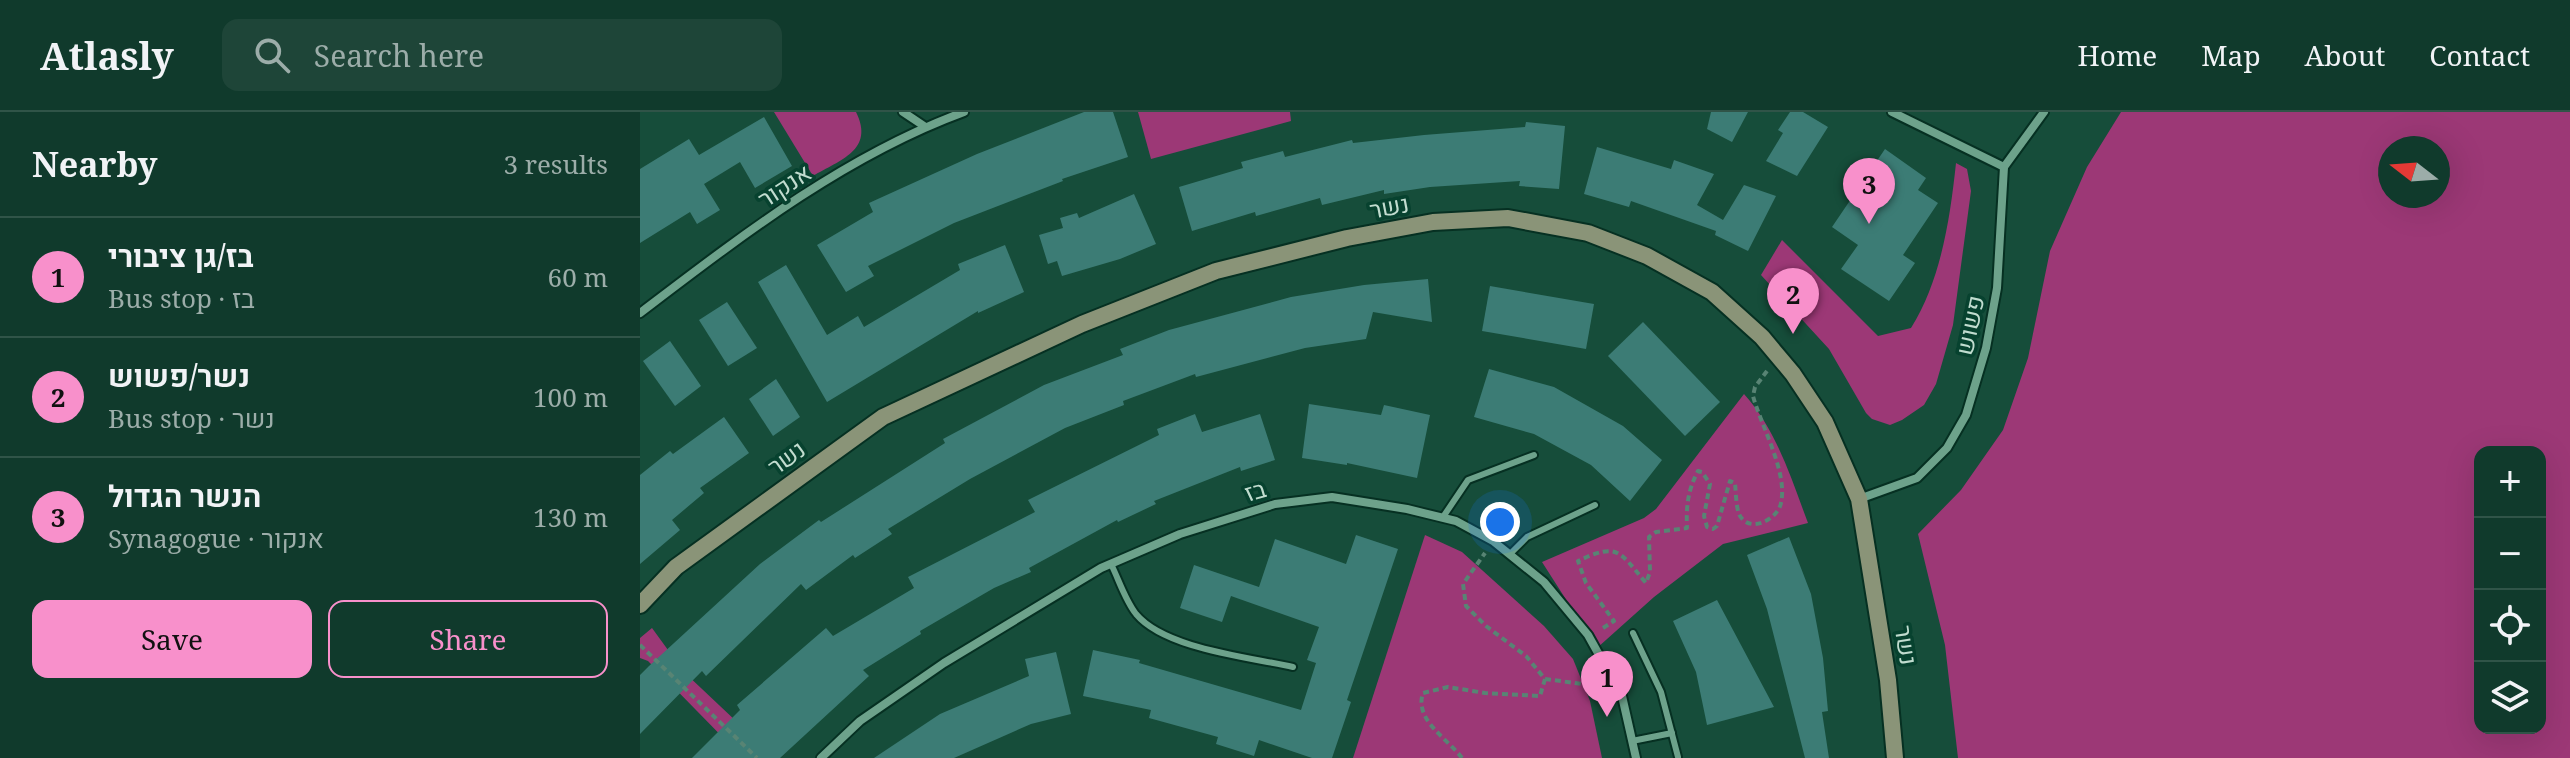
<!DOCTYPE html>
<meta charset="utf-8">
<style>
:root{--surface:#103a2c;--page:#1e4538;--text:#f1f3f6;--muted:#9cada9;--line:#305448;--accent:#f890cb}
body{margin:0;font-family:"Noto Serif",Heebo,serif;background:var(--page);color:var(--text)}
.controls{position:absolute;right:24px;bottom:24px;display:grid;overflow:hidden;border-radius:16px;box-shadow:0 8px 32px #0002}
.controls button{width:72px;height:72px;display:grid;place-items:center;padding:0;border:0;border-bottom:2px solid var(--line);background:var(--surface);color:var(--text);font:40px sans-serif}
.compass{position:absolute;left:1738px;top:24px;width:72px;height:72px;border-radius:50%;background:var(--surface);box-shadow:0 8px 32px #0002;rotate:287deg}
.you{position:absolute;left:860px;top:410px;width:28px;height:28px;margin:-20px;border:6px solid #fff;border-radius:50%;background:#1a73e8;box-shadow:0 0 0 12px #1a73e833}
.badge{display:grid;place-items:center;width:52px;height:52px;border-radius:50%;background:var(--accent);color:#111;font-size:26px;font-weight:700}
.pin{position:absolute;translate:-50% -66px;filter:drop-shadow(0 2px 4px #0008)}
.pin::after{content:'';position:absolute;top:42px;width:28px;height:24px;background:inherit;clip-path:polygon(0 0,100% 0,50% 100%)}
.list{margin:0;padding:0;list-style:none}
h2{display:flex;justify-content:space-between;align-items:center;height:104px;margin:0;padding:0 32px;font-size:34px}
h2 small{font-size:26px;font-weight:400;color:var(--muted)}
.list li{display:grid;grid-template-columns:52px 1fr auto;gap:24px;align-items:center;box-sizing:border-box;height:120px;padding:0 32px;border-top:2px solid var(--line)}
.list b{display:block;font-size:30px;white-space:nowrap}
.list p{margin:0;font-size:26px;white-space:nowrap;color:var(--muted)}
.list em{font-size:26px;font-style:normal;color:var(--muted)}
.actions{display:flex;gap:16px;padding:24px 32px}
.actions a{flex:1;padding:18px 0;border:2px solid var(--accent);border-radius:16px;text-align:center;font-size:28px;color:var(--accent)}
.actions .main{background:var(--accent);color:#111}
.icon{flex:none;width:44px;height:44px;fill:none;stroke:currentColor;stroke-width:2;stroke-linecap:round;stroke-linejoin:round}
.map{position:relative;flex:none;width:1930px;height:646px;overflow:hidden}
header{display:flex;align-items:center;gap:48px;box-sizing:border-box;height:112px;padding:0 40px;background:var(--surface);border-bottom:2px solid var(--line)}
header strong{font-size:38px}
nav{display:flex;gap:44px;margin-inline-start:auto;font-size:28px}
.search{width:560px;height:72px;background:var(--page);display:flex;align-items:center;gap:20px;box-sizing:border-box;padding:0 28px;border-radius:16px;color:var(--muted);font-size:30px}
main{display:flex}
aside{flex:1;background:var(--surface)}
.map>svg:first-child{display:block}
.green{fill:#9c3876;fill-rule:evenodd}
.building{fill:#3c7c75}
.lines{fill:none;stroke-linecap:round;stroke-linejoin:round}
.lane-casing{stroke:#063022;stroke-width:10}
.street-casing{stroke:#063022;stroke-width:12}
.secondary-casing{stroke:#063022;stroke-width:20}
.path{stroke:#588474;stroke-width:4;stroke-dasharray:6 4;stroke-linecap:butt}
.lane{stroke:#6da28b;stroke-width:6}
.street{stroke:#6da28b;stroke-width:8}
.secondary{stroke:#8a9478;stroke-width:16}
.labels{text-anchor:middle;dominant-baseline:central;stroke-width:7;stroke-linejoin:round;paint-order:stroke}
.street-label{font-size:24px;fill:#c1dccf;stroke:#07422f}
</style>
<header>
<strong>Atlasly</strong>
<div class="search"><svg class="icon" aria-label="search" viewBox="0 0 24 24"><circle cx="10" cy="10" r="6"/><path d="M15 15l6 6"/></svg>Search here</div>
<nav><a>Home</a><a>Map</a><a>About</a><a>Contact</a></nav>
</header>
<main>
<aside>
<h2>Nearby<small>3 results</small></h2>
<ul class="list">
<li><span class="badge">1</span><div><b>בז/גן ציבורי</b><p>Bus stop · בז</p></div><em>60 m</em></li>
<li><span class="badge">2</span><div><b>נשר/פשוש</b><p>Bus stop · נשר</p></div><em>100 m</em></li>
<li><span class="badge">3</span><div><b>הנשר הגדול</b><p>Synagogue · אנקור</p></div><em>130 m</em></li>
</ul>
<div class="actions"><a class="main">Save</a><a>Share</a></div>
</aside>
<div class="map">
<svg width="1930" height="646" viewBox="0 0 1930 646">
<rect width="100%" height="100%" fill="#164d3a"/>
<!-- green -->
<g class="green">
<path d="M134,0H216C235,38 200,48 173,64Z"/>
<polygon points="498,0 650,0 651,9 511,47"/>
<path d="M1481,0H1930V646H1318L1305,533L1278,422L1321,378L1363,318L1388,246L1410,139L1447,55ZM1750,36H1798V84H1750ZM1840,340H1900V616H1840Z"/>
<path d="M1316,51L1327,57L1331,79L1313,213L1296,272L1284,293L1262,308L1250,313L1232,307L1226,301L1189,237L1121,163L1142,128L1238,224L1271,216C1301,168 1310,107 1316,51Z"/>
<path d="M1104,282C1137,319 1151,366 1168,411L1083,432L1014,485L957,536L902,450L1004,406L1016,397Z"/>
<polygon points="785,423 822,440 904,514 933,547 950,589 962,646 713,646"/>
<polygon points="12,516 44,560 135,646 103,646 8,549 0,546 0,526"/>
</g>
<!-- building -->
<g class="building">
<polygon points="444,0 473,0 488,45 422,67 423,69 314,111 228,154 234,164 206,180 177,133 233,100 229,91 337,42"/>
<polygon points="1071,0 1108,0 1092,30 1067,17"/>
<polygon points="1150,0 1163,0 1188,15 1157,64 1126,49 1143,21 1138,18"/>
<polygon points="124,5 152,54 115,76 100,50 64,72 80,98 57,112 50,100 0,131 0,57 49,27 59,43"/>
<polygon points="886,10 925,14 919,77 879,74 880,69 790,75 744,82 744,78 682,93 680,86 616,104 615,100 552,119 539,75 603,56 601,50 643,39 645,45 712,28 713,31 784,23 885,15"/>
<polygon points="957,35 1031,57 1034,48 1074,62 1057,93 1083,108 1104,73 1136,84 1108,139 1075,123 1076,119 991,89 989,95 944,82"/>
<polygon points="1245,37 1286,66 1278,78 1298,91 1263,143 1275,151 1249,189 1201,157 1218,133 1192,115"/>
<polygon points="494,82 516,132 480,147 422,164 417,149 408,152 399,123 423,116 420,106 437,101 439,106"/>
<polygon points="365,133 384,180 338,201 338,199 187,290 118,170 146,153 187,223 218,204 224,215 320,158 318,152"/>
<polygon points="788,167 792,210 733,200 726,227 665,236 556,265 555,262 483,289 484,293 425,316 330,367 248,417 252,422 215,446 213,443 166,478 161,472 66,564 62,559 0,622 0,563 9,554 120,452 179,408 181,410 305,331 303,327 404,273 483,243 480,237 529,218 651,185 724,173"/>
<polygon points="850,174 954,192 946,237 842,219"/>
<polygon points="87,190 117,236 88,254 59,208"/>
<polygon points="1003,210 1080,290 1045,324 968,244"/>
<polygon points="30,229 61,274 35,294 3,249"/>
<polygon points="849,257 914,275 983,314 1022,348 990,389 951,353 894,322 834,305"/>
<polygon points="136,267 160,305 133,324 109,287"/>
<polygon points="669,292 741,303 744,293 790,303 777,366 707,351 707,353 662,346"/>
<polygon points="555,302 562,320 620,302 635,348 601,359 600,355 514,389 516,392 478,410 477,408 389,456 391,460 354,476 280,519 281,522 223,558 229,564 140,646 52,646 100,598 97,593 186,516 193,524 274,476 268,465 395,400 388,388 519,323 517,317"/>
<polygon points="84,305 109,341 60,376 64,381 32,408 40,418 0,452 0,363 30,339 33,342"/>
<polygon points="716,423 758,437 707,588 711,590 692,646 672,646 619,628 614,644 576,632 578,625 509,606 511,598 443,584 453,538 500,548 499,551 661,598 676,551 667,548 679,515 591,484 582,510 540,496 554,453 619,475 635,427 706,452"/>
<polygon points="1149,425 1171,482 1183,546 1188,599 1182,600 1189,646 1165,646 1127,497 1107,443"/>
<polygon points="1077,488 1134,595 1067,613 1056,560 1033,509"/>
<polygon points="416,540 431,602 391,612 314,646 234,646 300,602 389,564 385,547"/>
</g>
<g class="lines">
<defs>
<g id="lane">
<polyline points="803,405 828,368 894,343"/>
<polyline points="870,442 887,425 955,393"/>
<path d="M471,452C479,468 485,488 496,502C525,537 609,545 653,555"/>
<polyline points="993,521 1021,580 1038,645"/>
<polyline points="992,629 1032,621"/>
</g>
<g id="street">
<polyline points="263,0 284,14"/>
<polyline points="1252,0 1364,55"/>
<path d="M0,201C100,125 204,44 324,0"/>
<polyline points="1219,387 1277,366 1307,336 1326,303 1346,236 1357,176 1364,55 1404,0"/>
<polyline points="181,646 220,609 304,551 461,456 540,422 635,392 692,385 767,397 816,409 853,429 904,470 948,523 982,584 996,646"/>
</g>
<polyline id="secondary" points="0,493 36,455 243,305 442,212 576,159 707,126 793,110 868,106 948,121 1007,144 1072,180 1122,225 1153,262 1185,310 1219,387 1248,568 1255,646"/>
</defs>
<!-- lane casing -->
<use href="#lane" class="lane-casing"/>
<!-- street casing -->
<use href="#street" class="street-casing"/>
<!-- secondary casing -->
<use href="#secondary" class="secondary-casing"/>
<!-- path -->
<g class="path">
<path d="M963,516L974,509L946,471L938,449C978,430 979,439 1006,471L1010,460L1009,425L1016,420L1047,416C1046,394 1048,378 1058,359L1062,360L1070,372L1064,404L1067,415L1073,417L1077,414L1090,369L1095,371C1096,381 1096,394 1099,402C1109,423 1138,407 1141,391C1148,360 1121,314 1113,284L1115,275L1127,259"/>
<polyline points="0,533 117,646"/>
<polyline points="905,567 958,574"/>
<path d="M822,646C807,626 774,608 783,581L808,575L845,581L900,584L905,567L886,544L846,514L826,494L823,472L845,441"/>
</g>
<!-- lane -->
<use href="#lane" class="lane"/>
<!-- street -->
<use href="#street" class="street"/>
<!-- secondary -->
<use href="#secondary" class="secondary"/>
</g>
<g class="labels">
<!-- street labels -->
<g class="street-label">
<text transform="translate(144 73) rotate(-33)">אנקור</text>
<text transform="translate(749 94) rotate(-11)">נשר</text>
<text transform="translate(1329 213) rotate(-78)">פשוש</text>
<text transform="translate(146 345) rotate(-36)">נשר</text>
<text transform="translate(615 378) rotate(-16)">בז</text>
<text transform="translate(1267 533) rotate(81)">נשר</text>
</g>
</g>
</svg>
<div class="controls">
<button>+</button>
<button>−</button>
<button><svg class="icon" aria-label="locate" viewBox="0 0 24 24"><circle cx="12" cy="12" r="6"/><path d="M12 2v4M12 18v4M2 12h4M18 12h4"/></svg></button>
<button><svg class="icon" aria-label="layers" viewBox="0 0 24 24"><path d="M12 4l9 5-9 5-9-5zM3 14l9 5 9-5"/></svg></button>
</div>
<svg class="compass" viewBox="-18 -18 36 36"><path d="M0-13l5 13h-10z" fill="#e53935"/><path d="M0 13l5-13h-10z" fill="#9cada9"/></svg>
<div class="you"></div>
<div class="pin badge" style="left:967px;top:605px">1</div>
<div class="pin badge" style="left:1153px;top:222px">2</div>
<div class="pin badge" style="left:1229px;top:112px">3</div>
</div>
</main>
